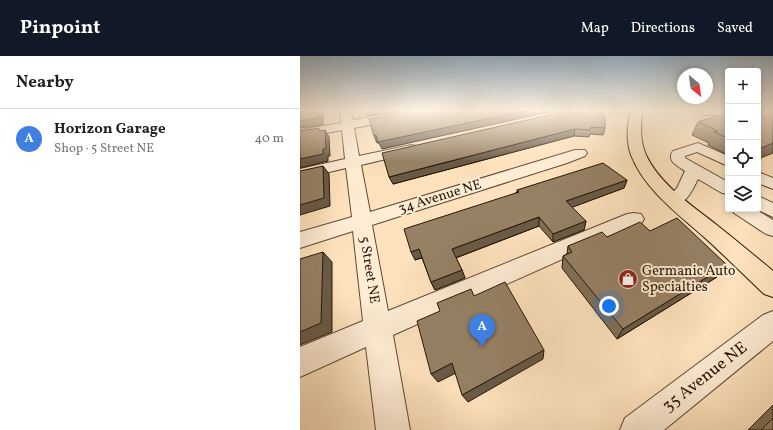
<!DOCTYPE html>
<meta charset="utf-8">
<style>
:root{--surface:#fff;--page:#f6f6f6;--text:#202124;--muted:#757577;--line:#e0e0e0;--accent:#111827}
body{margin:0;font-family:Vollkorn,serif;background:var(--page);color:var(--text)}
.controls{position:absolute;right:12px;top:12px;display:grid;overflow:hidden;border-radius:4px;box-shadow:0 2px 6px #0003}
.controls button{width:36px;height:36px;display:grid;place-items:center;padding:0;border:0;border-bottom:1px solid var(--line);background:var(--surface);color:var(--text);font:20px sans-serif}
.compass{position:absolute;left:377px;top:12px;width:36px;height:36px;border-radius:50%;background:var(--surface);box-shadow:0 2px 6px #0003;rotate:151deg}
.you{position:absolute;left:309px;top:250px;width:14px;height:14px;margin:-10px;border:3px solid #fff;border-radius:50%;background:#1a73e8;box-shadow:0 0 0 6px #1a73e833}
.badge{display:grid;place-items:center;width:26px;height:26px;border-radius:50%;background:var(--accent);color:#fff;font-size:13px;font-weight:700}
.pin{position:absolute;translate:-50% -33px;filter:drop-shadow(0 1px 2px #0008)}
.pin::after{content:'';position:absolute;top:21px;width:14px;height:12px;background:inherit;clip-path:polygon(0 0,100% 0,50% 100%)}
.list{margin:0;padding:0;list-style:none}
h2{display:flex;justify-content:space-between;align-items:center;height:52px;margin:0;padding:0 16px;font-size:17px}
h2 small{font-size:13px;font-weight:400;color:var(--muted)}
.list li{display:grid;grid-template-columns:26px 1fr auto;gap:12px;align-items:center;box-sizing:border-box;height:60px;padding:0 16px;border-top:1px solid var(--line)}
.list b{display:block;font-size:15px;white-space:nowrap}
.list p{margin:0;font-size:13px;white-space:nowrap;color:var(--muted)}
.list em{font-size:13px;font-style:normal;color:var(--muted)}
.icon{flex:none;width:22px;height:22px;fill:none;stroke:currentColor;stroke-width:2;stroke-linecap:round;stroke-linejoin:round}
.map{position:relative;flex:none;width:473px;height:374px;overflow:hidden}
header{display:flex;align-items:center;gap:24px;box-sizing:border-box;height:56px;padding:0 20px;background:var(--accent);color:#fff}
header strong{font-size:19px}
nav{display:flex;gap:22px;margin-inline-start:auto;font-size:14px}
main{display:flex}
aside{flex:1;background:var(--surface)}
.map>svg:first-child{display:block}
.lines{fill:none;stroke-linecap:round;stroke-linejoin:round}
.minor-casing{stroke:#5b4a33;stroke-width:2}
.major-casing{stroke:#251705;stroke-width:2}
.minor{fill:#feecd4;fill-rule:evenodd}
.major{fill:#fee2bd;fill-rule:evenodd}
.wall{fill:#816f57;stroke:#251705}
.shaded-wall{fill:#695a47;stroke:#251705}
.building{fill:#968165;stroke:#251705}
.labels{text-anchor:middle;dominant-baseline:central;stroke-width:4;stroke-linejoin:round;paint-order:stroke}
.street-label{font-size:14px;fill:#251705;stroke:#feecd4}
.poi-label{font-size:14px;fill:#251705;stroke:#feecd4;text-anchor:start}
.near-street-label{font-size:17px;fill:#251705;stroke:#feecd4}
</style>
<header>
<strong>Pinpoint</strong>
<nav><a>Map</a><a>Directions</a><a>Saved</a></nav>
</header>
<main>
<aside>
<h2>Nearby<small></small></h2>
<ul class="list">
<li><span class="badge" style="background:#3f7fe0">A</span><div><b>Horizon Garage</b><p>Shop · 5 Street NE</p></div><em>40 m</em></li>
</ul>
</aside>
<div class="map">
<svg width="473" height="374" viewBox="0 0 473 374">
<rect width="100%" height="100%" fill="#fee2bd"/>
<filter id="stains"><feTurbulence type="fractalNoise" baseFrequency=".005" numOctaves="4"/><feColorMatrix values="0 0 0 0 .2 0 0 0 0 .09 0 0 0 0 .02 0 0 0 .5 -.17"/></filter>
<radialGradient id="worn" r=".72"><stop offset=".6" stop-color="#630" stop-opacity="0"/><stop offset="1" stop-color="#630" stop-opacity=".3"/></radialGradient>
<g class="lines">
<defs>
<g id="minor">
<polygon points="40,54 50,54 53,64 111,54 134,54 128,57 54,72 59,100 111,89 116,90 118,93 116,96 61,109 70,156 275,94 285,94 287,97 285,100 267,107 72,169 88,255 327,158 334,157 341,158 344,163 341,168 93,279 110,374 76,374 66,291 0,321 0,291 63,265 53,175 0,192 0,176 52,161 46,112 0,123 0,113 45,103 42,74 0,82 0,74 41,67"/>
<polygon points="407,54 428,54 428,59 404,59 402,57"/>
<path d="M398,87L428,100V110L397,96L385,100V102L428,126V138L422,137L398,123C392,135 385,152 369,148L366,144L377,132L385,115C378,110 366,105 373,95Z"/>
<polygon points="458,116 473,122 473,133 458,127"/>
<polygon points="458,140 473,147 473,161 456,153 458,153"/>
<polygon points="432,153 455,153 473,164 473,180 466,178 434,157"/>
<polygon points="473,255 473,285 364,374 320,374 325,362 463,259"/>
</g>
<path id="major" d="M331,54H343C340,69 340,85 346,99C360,129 393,150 418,170C437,185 455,200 473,215V241L464,238C444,219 424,199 404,181C378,158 344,133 331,99C326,85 327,69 331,54Z"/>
</defs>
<!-- minor casing -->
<use href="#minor" class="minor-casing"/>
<!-- major casing -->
<use href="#major" class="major-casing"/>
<!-- minor -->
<use href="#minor" class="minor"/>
<!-- major -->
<use href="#major" class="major"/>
</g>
<!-- wall -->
<g class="wall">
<polygon points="271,54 305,72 303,79 290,78 289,81 274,80 93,128"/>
<polygon points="428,57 428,99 408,89 409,87 392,79 398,66"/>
<polygon points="327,124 324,132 272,151 286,165 284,174 253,186 239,170 156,202 162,214 165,222 135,234 131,226 122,202 115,204 217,136 217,134"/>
<polygon points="350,175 417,221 317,283 262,212 263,200 267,198 268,190 307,181"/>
<polygon points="473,349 473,374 448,374"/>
</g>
<!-- shaded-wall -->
<g class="shaded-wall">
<polygon points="19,54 21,54 23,57 23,69 0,72 0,65"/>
<polygon points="66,54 103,54 68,60"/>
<polygon points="229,54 258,54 82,93 79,87 77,87 74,80"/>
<polygon points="275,73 274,80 93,128 89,121"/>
<polygon points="25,74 29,81 30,100 28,100 28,105 0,112 0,103 23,93"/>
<polygon points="473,87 473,97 458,103 458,95 459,93"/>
<polygon points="23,110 29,118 30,150 0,159 0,149"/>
<polygon points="327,124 324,132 265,154 266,145"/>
<polygon points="239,161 239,170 155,202 152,193"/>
<polygon points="286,165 284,174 253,186 253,178"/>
<polygon points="119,193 123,201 115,204 111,196"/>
<polygon points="23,196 32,206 32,276 0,289 0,276"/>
<polygon points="427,209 417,221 317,283 323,273"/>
<polygon points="162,214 165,222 135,234 131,226"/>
<polygon points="244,294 243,303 168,346 162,339"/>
<polygon points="152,307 158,316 138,326 131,318"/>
</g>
<!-- building -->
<g class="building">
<polygon points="0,54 19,54 19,62 0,65"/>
<polygon points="117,54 229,54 78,86 76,79 74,80 69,63"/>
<polygon points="271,54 299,54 305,59 305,72 291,71 290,74 275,73 89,121 82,97"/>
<polygon points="458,54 473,54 473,87 459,93 458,92"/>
<polygon points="428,57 428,82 414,76 418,75 398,66"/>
<polygon points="19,72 19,75 25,74 26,92 23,93 23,98 0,103 0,75"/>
<polygon points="303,107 327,124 266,145 286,165 253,178 239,161 152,193 162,214 131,226 119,193 111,196 104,173 219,136 217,134"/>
<polygon points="23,110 24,142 0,149 0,115"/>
<polygon points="377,162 427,209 323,273 263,200 272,196 268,190 302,176 307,181 340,166 350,175"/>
<polygon points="23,196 21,267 0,276 0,203"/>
<polygon points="205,226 244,294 162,339 152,307 131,318 117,265 140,255 137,247 171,233 174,240"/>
<polygon points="473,362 473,374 461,374"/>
</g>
<!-- sky -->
<linearGradient id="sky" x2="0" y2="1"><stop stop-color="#93abbe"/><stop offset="0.51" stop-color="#fff2e1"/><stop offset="1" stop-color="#fff2e1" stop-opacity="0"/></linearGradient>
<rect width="473" height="106" fill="url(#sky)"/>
<!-- icons -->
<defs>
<symbol id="shop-disc" viewBox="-11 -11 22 22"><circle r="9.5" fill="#8f2418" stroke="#feecd4"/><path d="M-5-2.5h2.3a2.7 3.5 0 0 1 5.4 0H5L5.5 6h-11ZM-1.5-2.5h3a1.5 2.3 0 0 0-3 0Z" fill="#fff"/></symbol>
</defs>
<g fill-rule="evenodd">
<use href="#shop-disc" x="317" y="212" width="22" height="22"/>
</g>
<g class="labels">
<!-- street labels -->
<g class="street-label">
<text transform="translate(140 141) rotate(-17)">34 Avenue NE</text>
<text transform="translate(69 214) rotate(81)">5 Street NE</text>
</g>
<!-- poi labels -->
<g class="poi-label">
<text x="342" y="215">Germanic Auto<tspan x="342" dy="16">Specialties</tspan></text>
</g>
<!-- near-street labels -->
<g class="near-street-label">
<text transform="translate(405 321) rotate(-38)">35 Avenue NE</text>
</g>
</g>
<rect width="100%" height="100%" filter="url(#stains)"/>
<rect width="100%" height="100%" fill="url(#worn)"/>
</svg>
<div class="controls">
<button>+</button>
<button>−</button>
<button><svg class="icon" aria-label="locate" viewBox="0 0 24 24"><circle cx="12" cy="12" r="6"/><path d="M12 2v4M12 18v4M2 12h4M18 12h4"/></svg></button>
<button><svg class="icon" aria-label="layers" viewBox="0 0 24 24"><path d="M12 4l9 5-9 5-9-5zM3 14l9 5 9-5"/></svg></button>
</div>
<svg class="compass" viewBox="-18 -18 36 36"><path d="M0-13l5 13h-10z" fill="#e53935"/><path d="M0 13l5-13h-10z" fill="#757577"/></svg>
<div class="you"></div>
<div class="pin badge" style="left:182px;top:291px;background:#3f7fe0">A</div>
</div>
</main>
